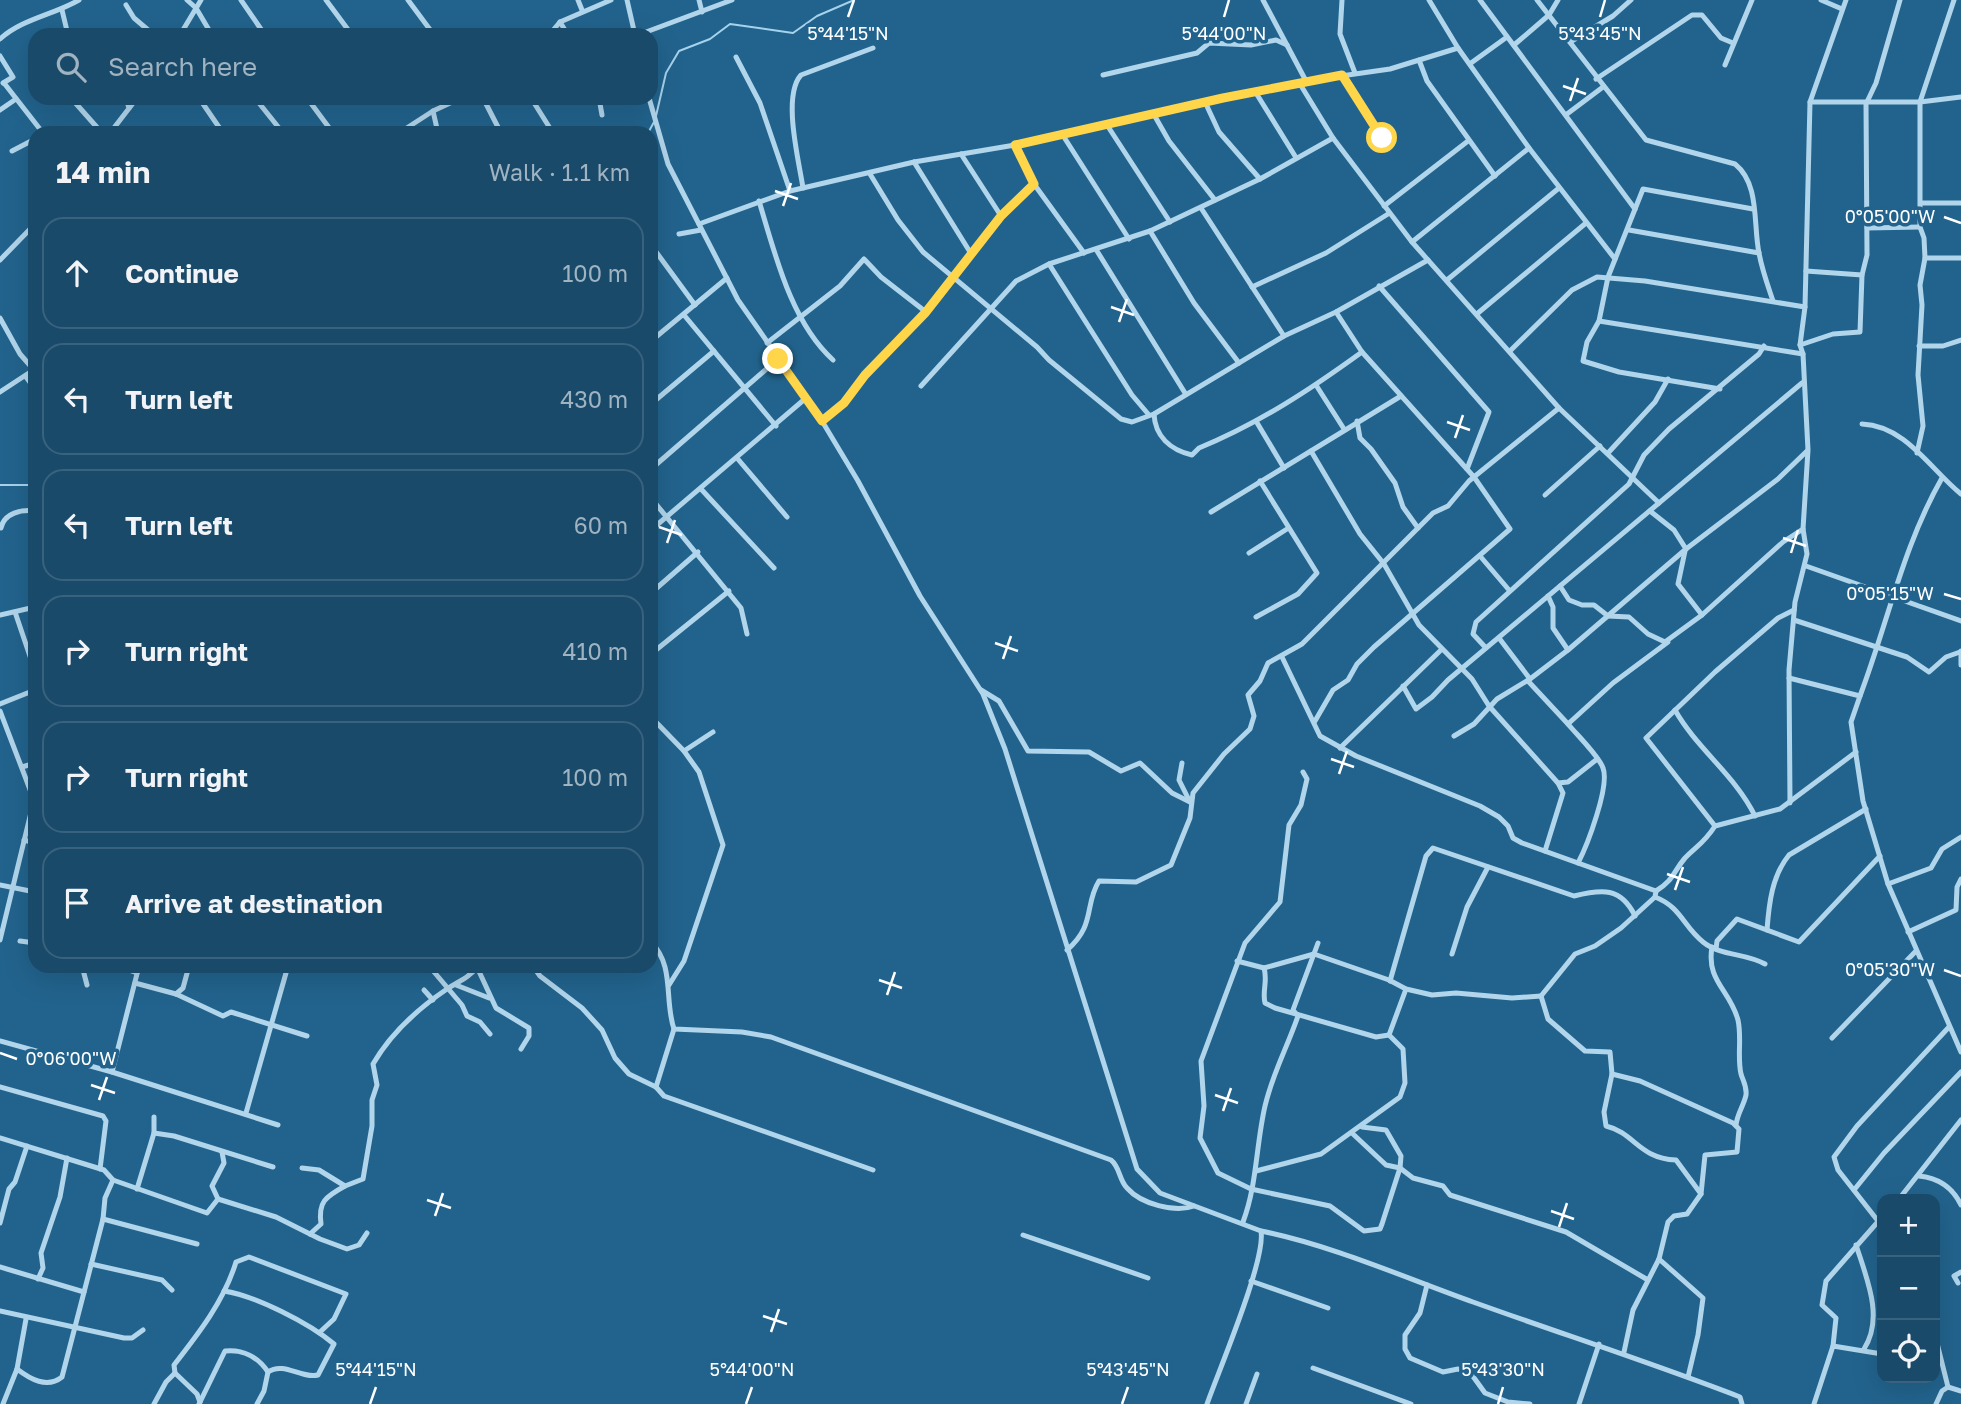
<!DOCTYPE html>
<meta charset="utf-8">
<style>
:root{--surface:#1a4a6a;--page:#275472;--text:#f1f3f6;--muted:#9fb3c1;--line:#38627e}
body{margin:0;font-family:"Golos Text",sans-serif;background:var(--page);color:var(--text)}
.controls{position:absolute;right:21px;bottom:21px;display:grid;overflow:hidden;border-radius:14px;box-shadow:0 7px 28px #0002}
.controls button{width:63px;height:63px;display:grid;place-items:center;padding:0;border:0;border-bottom:2px solid var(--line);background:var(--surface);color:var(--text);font:35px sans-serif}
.stop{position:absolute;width:21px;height:21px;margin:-16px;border:5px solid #ffd54a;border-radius:50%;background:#fff}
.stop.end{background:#ffd54a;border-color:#fff;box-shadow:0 2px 7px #0008}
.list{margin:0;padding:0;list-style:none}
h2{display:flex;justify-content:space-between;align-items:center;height:91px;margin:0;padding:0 28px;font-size:30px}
h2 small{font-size:23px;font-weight:400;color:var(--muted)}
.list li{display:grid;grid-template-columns:46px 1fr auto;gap:21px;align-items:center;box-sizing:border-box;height:112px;margin:0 14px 14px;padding:0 14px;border:2px solid var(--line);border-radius:21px}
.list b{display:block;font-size:26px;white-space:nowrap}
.list em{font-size:23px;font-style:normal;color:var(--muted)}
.icon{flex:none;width:38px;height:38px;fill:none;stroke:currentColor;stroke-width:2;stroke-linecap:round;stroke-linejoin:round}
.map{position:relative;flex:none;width:1961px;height:1404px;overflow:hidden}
.search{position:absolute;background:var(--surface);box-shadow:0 7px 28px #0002;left:28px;top:28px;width:630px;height:77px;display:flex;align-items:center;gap:18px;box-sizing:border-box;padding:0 24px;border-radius:21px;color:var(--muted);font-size:26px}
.panel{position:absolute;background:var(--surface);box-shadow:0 7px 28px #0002;left:28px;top:126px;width:630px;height:847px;border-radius:21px}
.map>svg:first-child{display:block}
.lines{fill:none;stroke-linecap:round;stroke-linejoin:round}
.stream{stroke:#a5d2ec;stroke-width:2}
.minor{stroke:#b1d5eb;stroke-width:5}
.route{stroke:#ffd54a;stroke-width:9}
.ticks{fill:none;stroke:#fff;stroke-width:2.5}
.ticks-label{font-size:18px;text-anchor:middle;fill:#fff;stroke:#22638d;stroke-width:7;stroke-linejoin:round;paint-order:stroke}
</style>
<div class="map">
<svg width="1961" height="1404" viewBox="0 0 1961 1404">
<rect width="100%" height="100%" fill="#22638d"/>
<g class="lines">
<!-- stream -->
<g class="stream">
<polyline points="656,116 666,73 679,51 710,39 730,24 793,33 817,16 854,0"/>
<polyline points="648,133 654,122"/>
<polyline points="0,485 35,485"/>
</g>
<!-- minor -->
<g class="minor">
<polyline points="187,0 196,8 212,35"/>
<polyline points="241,0 265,35"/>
<polyline points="326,0 352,35"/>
<polyline points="408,0 434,35"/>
<polyline points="578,0 582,10"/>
<polyline points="627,0 635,35"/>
<polyline points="699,0 702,12"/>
<polyline points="1263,0 1306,81"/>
<polyline points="1342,0 1340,34 1355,73"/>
<polyline points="1429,0 1458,48 1529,148 1615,259"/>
<polyline points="1480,0 1635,209"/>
<path d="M1537,0L1646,140L1735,164C1760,184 1753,224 1759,253C1762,270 1768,286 1773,301"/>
<polyline points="1821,0 1842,9"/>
<polyline points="126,5 134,18 154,35"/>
<polyline points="62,10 68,35"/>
<polyline points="560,22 568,35"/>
<polyline points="180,35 201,0"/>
<polyline points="549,35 560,22 611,0"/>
<polyline points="638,35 732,0"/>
<path d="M0,39C22,19 53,15 79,0"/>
<polyline points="1570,42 1613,16 1631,0"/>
<polyline points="1514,45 1549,15 1558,0"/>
<polyline points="0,56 13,77 3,83"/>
<polyline points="736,57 760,103 790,191"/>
<polyline points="1419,60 1427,81 1495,176"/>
<polyline points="1471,63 1507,37"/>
<polyline points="1725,65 1752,0"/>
<polyline points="1103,75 1197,53 1209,43 1251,45 1276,40 1287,45"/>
<polyline points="1342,75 1382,138"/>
<polyline points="1596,79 1692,15 1702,15 1721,38 1733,43"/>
<polyline points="4,83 43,133"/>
<polyline points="1300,84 1333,138 1412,242 1559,408 1659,503"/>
<polyline points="1256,93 1295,156"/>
<polyline points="71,98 102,133"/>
<polyline points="126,98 129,108"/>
<polyline points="199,98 223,133"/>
<polyline points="255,98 283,133"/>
<polyline points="307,98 333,133"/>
<polyline points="483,98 501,133"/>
<polyline points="531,98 553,133"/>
<polyline points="599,98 602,115"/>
<path d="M649,98L668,164L738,300L819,416L858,481L920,596L983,694L1005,749L1137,1169L1160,1193L1261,1231C1266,1260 1219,1370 1207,1404"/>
<polyline points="1205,102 1219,132 1260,179"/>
<polyline points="1810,102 1920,102 1961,97"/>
<polyline points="0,110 16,99"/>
<polyline points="433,111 438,133"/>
<polyline points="1153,113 1169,141 1215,200"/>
<polyline points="1567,114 1603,87"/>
<polyline points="1107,125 1170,222"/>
<polyline points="110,133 137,98"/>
<polyline points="399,133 433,111 461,98"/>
<polyline points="1062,134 1129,239"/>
<polyline points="1015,145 1034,184 1084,253"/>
<polyline points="12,151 35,139"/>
<polyline points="961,154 1001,216"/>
<polyline points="914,162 970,252"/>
<polyline points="870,174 898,220 923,252 1037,347 1049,360 1121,419 1132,422 1154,414 1284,336 1336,312 1428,260"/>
<path d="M803,188C799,161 782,96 801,75L873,48"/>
<path d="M759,201C775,254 791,322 833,360"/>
<polyline points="1921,203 1961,203"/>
<polyline points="1384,206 1468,141"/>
<polyline points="1201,208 1284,336"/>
<polyline points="699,224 790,191 914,162 1015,145 1306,81 1390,69 1458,48"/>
<polyline points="1867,228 1920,227"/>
<polyline points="1629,230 1759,253"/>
<polyline points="1150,231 1194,303 1239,363"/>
<polyline points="679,234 701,230"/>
<polyline points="1412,242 1529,148"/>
<polyline points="651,245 695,305"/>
<polyline points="1097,251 1185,393"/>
<polyline points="1925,258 1961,258"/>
<polyline points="0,260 35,224"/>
<polyline points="1049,264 1132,395 1149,415"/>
<polyline points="1806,271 1862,275"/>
<polyline points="1447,280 1559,188"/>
<polyline points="1379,286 1489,412 1467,469"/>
<polyline points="1252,287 1326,253 1388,214"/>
<polyline points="1478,313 1586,223"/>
<polyline points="684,315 776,426"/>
<polyline points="0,318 20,354 34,370"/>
<polyline points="1599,321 1803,354"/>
<polyline points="651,341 727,278"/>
<polyline points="767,343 840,286 864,259 881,277 926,312"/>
<polyline points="1800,345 1833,334 1860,332 1862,275 1867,255 1866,104 1876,83 1900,0"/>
<polyline points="1919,346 1943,346 1961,340"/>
<polyline points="1511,350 1572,290 1597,277 1645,281 1805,307"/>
<polyline points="26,377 35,389"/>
<polyline points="1316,385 1344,429"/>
<polyline points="921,386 1016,281 1049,264 1150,231 1260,179 1333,138"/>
<polyline points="1720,389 1619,372 1583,361 1587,342 1599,321 1608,277 1643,189 1753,209"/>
<polyline points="0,392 35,369"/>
<polyline points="651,404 714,351"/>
<path d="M1154,414C1155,436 1170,450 1192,455L1199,448C1258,424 1311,389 1362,352"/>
<polyline points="822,421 844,403 865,375 926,312 1001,216 1034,184"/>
<polyline points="1256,421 1284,468"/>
<polyline points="1357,421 1360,438 1371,449 1395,483 1403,507 1418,528"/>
<path d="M1862,424C1906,426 1930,469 1961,494"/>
<polyline points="1311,451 1360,534 1384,564 1419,625 1472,679 1489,706 1558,783 1563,793 1545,851"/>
<polyline points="1608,453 1655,402 1668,379"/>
<polyline points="1917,453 1923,426 1918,375 1922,305 1920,285 1925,258 1924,238 1920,227 1920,102 1954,0"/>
<polyline points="737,458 787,517"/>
<polyline points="651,469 778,359"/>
<polyline points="701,489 774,568"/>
<polyline points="1545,495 1600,446"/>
<polyline points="651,498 741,608 747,634"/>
<polyline points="1650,511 1674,530 1686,549"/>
<polyline points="1211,512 1401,396"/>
<path d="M1,528C4,513 22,509 35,511"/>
<polyline points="651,530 806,398"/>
<polyline points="1685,551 1678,584 1702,615"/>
<polyline points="1249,553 1287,529"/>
<polyline points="1480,556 1509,590"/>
<polyline points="1806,566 1961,621"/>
<polyline points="1560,586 1569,600 1582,605 1594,605 1608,616 1629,617 1648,634 1665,642 1702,615 1783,542 1803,529"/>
<polyline points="651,593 698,552"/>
<polyline points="1548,596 1553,607 1553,628 1568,650"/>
<polyline points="15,612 35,671"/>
<polyline points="0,615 35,607"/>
<polyline points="1256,617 1298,594 1317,573 1260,481"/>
<polyline points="1794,620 1907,657 1929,672 1946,657 1960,652"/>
<polyline points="1499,638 1530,679"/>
<polyline points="1486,648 1473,634 1476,622 1629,484 1644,455 1669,429 1759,354 1764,346"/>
<polyline points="1961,651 1961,665"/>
<polyline points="651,654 729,591"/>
<polyline points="1282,657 1320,736 1356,756 1480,806 1499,817 1508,826 1513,838 1522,843 1656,891 1655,897 1621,928 1595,946 1575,954 1541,996 1548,1019 1585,1051 1610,1052 1612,1074 1640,1081 1733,1123 1739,1129 1737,1152 1705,1155 1701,1194 1687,1214 1674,1216 1668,1222 1659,1259 1633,1310 1624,1352"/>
<polyline points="1789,678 1860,696 1851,722 1863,801 1888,884 1961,1052"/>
<polyline points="1528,681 1568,724 1613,683 1668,642"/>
<polyline points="1403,686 1416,709 1432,697 1448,680 1802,383"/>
<polyline points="981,690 999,701 1028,751 1089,752 1121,771 1140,763 1172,793 1190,802"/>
<path d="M1860,696C1888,622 1903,546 1942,478"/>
<polyline points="0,704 35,690"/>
<path d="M1675,710C1697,749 1735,775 1755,816"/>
<polyline points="0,711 34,800 0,940"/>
<polyline points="651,717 684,751 699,772 723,845 684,961 669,985"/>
<polyline points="1315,721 1333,690 1348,680 1357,664 1374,647 1510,529 1474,477 1362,352 1336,312"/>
<path d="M1568,724C1577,735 1599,756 1603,768C1610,786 1587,846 1578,863"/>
<polyline points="1454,736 1474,724 1497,699 1530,679 1568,650 1686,549 1778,479 1807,451"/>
<polyline points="1340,748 1442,649"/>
<polyline points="684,751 713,732"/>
<polyline points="1182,763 1179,780 1190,802"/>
<polyline points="22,767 35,763"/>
<polyline points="1303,772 1307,779 1301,805 1289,825 1280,902 1245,943 1201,1061 1204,1106 1200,1138 1218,1173 1251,1189 1330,1206 1364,1231 1380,1229 1382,1224 1400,1168 1401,1156 1386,1130 1362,1127"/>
<polyline points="1558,783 1568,782 1596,760"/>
<polyline points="1790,803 1789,670 1795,602 1807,554 1803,529 1808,450 1803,354 1800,345 1805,307 1810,102 1846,0"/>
<polyline points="1715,826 1646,738 1715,672 1778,618 1794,610"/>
<polyline points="24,840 35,843"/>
<polyline points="1888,884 1931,868 1942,849 1961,837"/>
<polyline points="0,885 35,892"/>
<path d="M1656,891C1674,880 1673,872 1685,858C1697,846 1705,842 1715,826L1780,809L1856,752"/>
<path d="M1655,897C1681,907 1683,926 1703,942C1720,956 1746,953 1765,964"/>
<path d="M1767,930C1769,903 1772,876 1789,855L1866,809"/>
<polyline points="1908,932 1956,910 1957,887 1961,879"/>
<polyline points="20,941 35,943"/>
<path d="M651,942C675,966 664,1000 674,1029L742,1032L771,1037L1111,1160C1120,1167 1119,1180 1127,1188C1141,1204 1175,1213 1194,1206"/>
<path d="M1712,947C1706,981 1730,990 1738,1020C1742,1038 1737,1057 1741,1074C1743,1081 1747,1086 1746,1095C1744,1105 1737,1114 1736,1125"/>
<polyline points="1716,949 1717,941 1737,919 1799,942 1880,856"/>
<path d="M1067,950C1096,925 1084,905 1099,881L1136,882L1171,865L1190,818L1193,793L1224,754L1250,729L1254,716L1248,695L1260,681L1268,663L1302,644L1433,513L1448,506L1469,481L1559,408"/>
<polyline points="1452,954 1467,907 1488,867"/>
<polyline points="1237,961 1264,968 1314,954 1389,980 1406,989 1432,995 1456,993 1512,998 1541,996"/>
<polyline points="82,966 87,985"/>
<polyline points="118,966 137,973"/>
<polyline points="429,966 462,1005 467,1016 480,1022 490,1034"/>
<polyline points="533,966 540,976 582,1008 602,1030 615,1058 629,1074 656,1087 664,1096 873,1170"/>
<polyline points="477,967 496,1008 529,1028 529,1036 521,1049"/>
<path d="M1264,968C1268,981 1262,991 1265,1003L1275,1008L1376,1037L1389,1035"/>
<path d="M1390,981L1426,856L1433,848L1574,896C1602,889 1621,887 1635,916"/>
<polyline points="135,983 176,994 223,1016 231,1012 307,1036"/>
<polyline points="456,985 489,998"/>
<polyline points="424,990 433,1000"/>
<polyline points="176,994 183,988 189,966"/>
<polyline points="1832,1038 1915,952"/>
<polyline points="0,1041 112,1072 278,1125"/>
<polyline points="112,1072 139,966"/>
<path d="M1612,1074L1604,1112L1606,1126C1635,1133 1638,1158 1676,1160L1701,1194"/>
<polyline points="0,1087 103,1116 106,1121 100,1169"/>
<polyline points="656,1087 674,1029"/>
<polyline points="246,1113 288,966"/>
<polyline points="154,1133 174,1136 273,1167"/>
<polyline points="1353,1134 1386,1165 1400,1168 1413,1178 1443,1186 1450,1195 1566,1232 1648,1280"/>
<polyline points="0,1138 104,1170 113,1180 207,1213 218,1199 212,1186 224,1163 222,1152"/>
<path d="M302,1168L319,1170L345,1186L363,1179L372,1126V1100L377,1085L373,1064C391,1033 416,1010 447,989C459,981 469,978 478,966"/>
<polyline points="1256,1171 1321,1154 1400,1097 1405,1083 1403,1049 1389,1035 1406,989"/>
<path d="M1919,1176C1938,1178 1953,1188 1961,1205"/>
<polyline points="137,1189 154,1133 154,1117"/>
<polyline points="1854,1190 1884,1153 1961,1072"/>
<polyline points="218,1199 276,1217 320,1239 347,1249 359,1245 367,1233"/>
<polyline points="1899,1199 1961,1120"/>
<polyline points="103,1219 197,1244"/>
<polyline points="1878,1221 1838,1170 1834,1157 1857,1126 1949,1027"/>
<path d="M1243,1222C1257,1185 1256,1145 1265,1106C1273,1072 1287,1048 1298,1016L1293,1010L1318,943"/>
<polyline points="0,1223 9,1189 15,1182 27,1146"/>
<path d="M1261,1231C1334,1246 1403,1277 1473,1302C1562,1334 1652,1363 1740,1397L1742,1404"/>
<path d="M310,1234L321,1224C318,1202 325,1197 345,1186"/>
<polyline points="1023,1235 1148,1278"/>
<path d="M1856,1245C1867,1279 1884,1318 1864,1349"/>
<polyline points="1659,1259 1703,1298 1698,1335 1688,1377"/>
<polyline points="91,1264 162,1280 172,1290"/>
<polyline points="0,1267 84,1292"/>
<polyline points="38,1279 43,1268 41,1253 60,1197 67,1158"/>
<polyline points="1251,1281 1328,1308"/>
<polyline points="1958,1283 1954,1276 1961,1272"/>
<polyline points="1427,1285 1420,1313 1405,1335 1405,1349 1410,1358 1443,1372 1458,1369 1472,1375 1485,1393 1508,1402 1530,1404"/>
<path d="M224,1291C256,1296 309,1323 334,1344L318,1375C301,1379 284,1361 268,1372"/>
<polyline points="0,1311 124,1338 132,1338 143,1330"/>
<polyline points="1935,1335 1948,1387"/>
<polyline points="1833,1346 1836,1318 1822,1305 1826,1281 1882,1217"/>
<polyline points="1313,1368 1411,1404"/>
<path d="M17,1369C30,1379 47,1389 62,1377L103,1219L105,1198L113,1180"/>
<path d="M175,1373L174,1365C199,1333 224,1301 236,1262L249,1257L346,1294L334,1319L320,1332"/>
<polyline points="3,1404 17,1369 26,1319"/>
<polyline points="154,1404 166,1382 175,1373 197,1394 200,1402"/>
<path d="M199,1404L225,1351C243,1349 258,1357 268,1372L264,1391L257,1404"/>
<polyline points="1246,1404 1257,1374"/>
<polyline points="1579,1404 1599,1344"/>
<polyline points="1814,1404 1833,1346 1882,1354"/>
<polyline points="1936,1404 1942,1391 1948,1387 1961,1391"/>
</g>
</g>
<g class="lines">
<!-- route -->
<polyline class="route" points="778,359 822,421 844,403 865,375 926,312 1001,216 1034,184 1015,145 1223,98 1342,75 1382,138"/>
</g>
<!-- ticks -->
<path class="ticks" d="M848,17L854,0M1224,17L1229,0M1600,17L1605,0M1563,86L1586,94M1570,101L1578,78M775,191L798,199M783,206L791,183M1944,217L1961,223M1111,307L1134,315M1119,322L1127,299M1447,422L1470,430M1455,438L1463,415M659,527L682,535M1783,538L1806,546M667,543L675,520M1791,553L1798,530M1944,594L1961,599M995,643L1018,651M1003,659L1011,636M1331,759L1354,767M1339,774L1347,751M1667,874L1690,882M1675,890L1683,867M1944,970L1961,976M879,980L902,988M887,995L895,972M0,1053L17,1059M91,1085L115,1093M1215,1095L1238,1103M99,1100L107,1077M1223,1111L1231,1088M427,1200L451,1208M1551,1211L1574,1219M435,1216L443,1193M1559,1227L1567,1203M763,1316L787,1324M771,1332L779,1309M370,1404L376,1387M746,1404L752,1387M1122,1404L1128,1387M1498,1404L1503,1387"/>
<g class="ticks-label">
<text x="848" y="40">5°44'15"N</text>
<text x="1224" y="40">5°44'00"N</text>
<text x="1600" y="40">5°43'45"N</text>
<text x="1890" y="223">0°05'00"W</text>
<text x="1890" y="600">0°05'15"W</text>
<text x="1890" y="976">0°05'30"W</text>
<text x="71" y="1065">0°06'00"W</text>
<text x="376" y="1376">5°44'15"N</text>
<text x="752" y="1376">5°44'00"N</text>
<text x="1128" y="1376">5°43'45"N</text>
<text x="1503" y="1376">5°43'30"N</text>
</g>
</svg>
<div class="controls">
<button>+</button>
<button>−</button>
<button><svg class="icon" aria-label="locate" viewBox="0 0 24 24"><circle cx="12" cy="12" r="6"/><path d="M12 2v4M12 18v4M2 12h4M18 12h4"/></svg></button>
</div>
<div class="stop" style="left:1382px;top:138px"></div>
<div class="stop end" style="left:778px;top:359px"></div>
<div class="search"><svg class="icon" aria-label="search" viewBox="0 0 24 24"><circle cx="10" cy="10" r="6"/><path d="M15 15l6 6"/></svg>Search here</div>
<section class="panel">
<h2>14 min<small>Walk · 1.1 km</small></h2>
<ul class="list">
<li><svg class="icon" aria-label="ahead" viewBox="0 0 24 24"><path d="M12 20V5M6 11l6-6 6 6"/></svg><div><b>Continue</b></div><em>100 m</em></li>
<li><svg class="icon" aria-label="left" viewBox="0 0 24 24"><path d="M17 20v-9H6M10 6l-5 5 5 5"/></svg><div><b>Turn left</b></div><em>430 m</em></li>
<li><svg class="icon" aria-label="left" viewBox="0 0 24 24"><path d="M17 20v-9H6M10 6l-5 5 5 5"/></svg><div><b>Turn left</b></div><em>60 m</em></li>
<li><svg class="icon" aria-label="right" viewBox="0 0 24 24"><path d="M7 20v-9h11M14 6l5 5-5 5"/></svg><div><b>Turn right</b></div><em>410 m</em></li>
<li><svg class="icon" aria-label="right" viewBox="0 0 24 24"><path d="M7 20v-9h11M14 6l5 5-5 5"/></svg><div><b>Turn right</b></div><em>100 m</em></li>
<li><svg class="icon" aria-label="arrive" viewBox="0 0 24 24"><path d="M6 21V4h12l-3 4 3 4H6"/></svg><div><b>Arrive at destination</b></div></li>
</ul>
</section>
</div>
